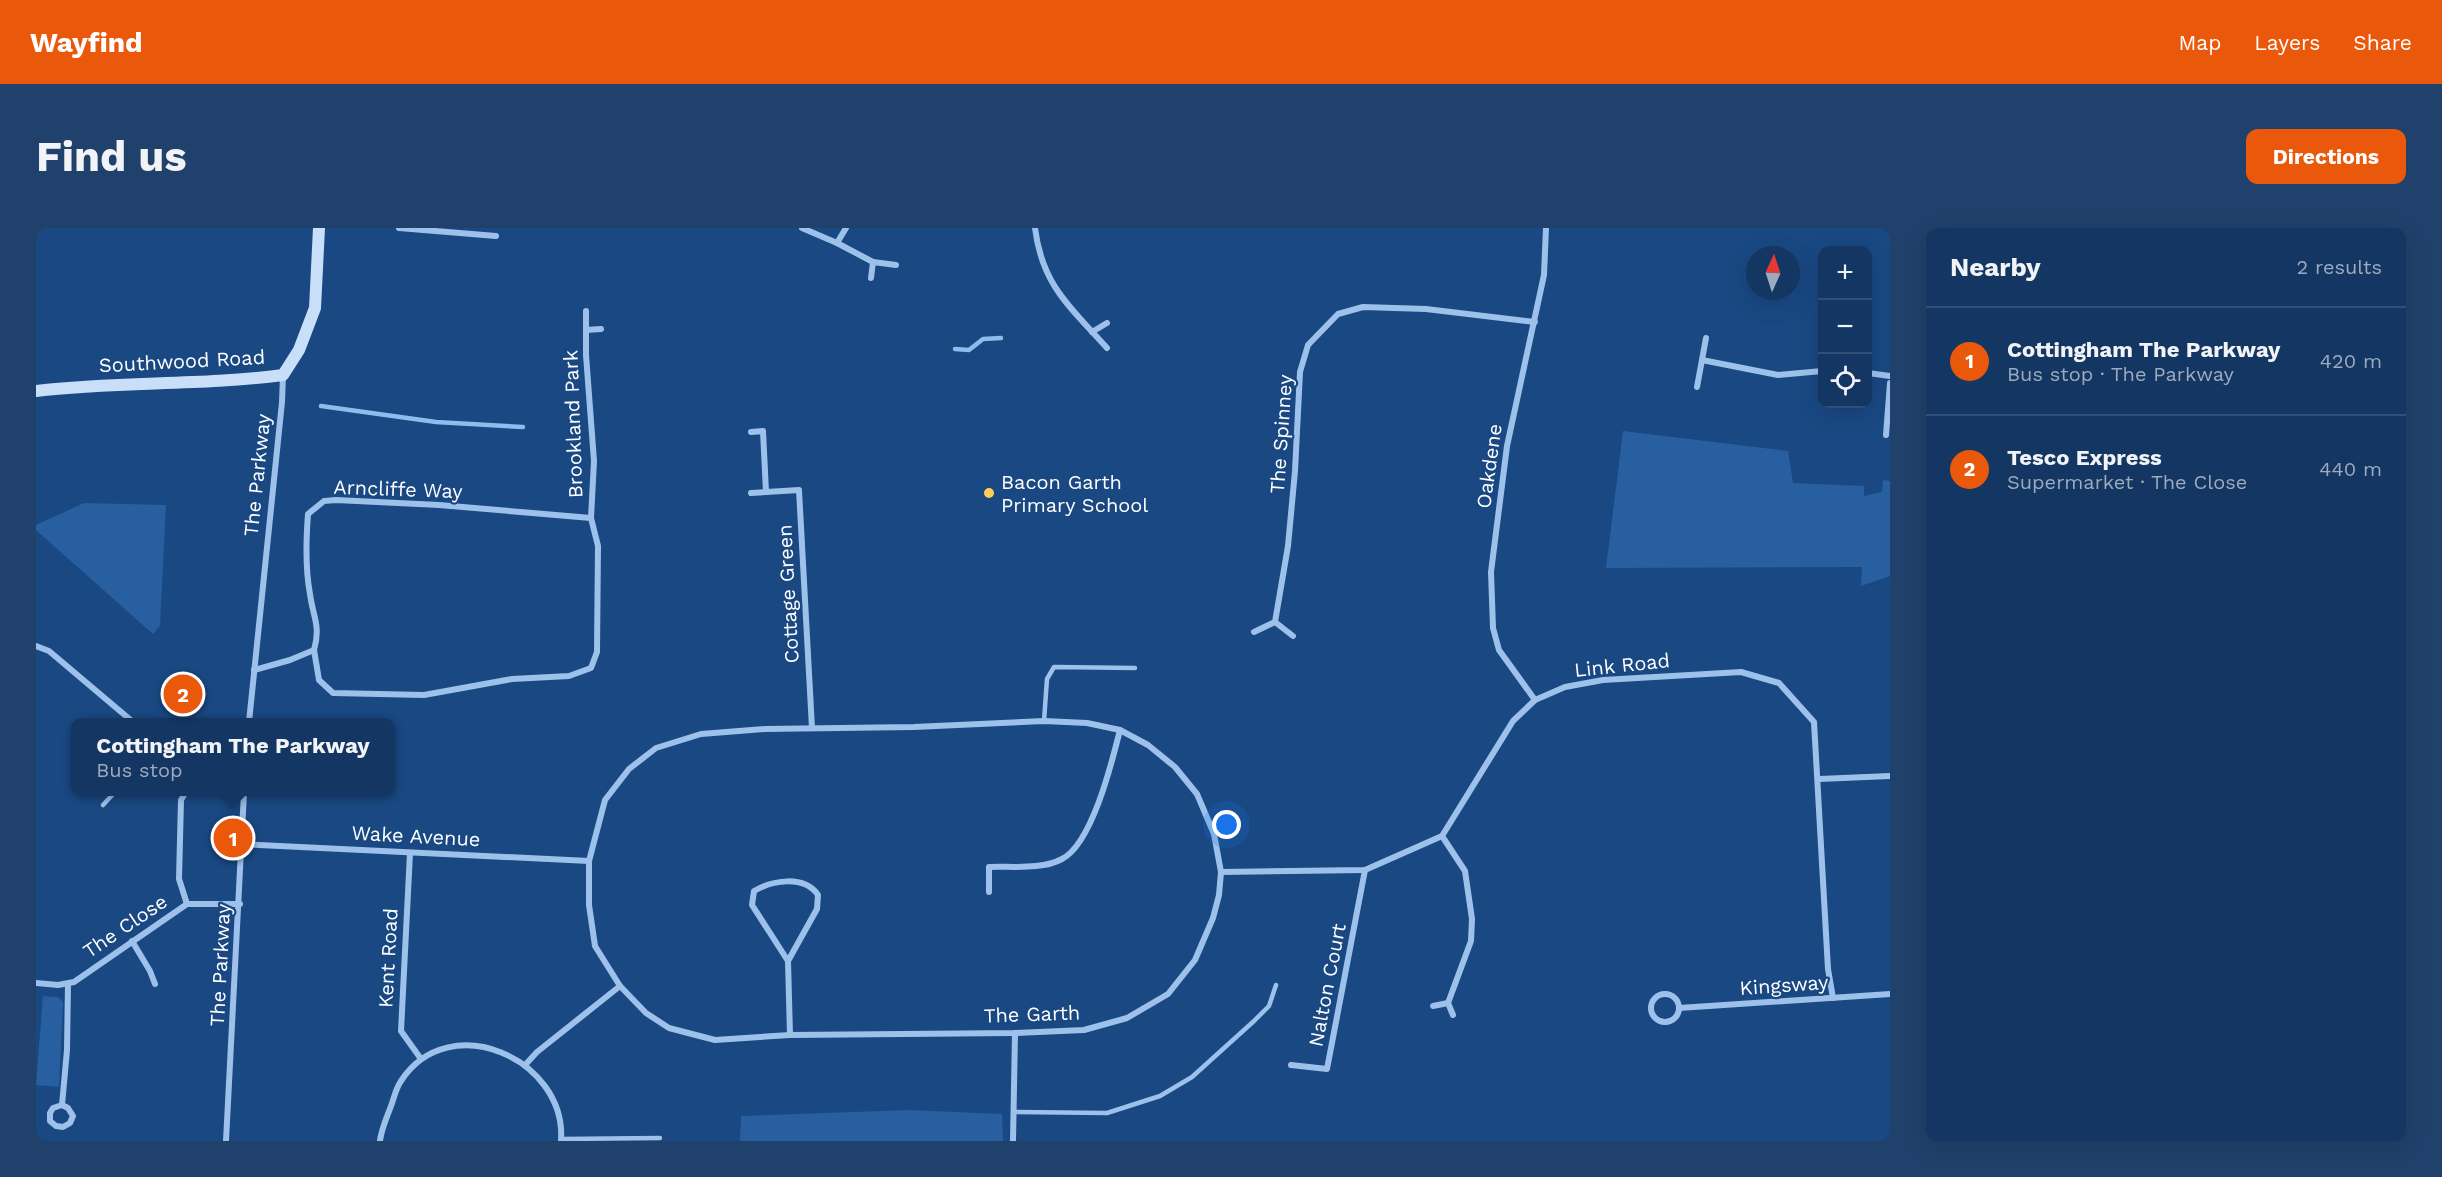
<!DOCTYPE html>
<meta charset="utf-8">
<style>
:root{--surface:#133662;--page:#20416b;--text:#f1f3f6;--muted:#9dabbe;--line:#325077;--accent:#ea580c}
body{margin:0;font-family:"Work Sans",sans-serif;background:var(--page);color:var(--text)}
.controls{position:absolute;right:18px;top:18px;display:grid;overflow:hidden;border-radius:12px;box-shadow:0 6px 24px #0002}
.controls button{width:54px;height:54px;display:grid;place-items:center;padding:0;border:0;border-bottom:2px solid var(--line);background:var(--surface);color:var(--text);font:30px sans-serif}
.compass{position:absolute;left:1710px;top:18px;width:54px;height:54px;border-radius:50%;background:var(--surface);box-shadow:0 6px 24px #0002;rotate:3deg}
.you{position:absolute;left:1191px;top:597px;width:21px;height:21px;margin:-15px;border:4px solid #fff;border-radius:50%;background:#1a73e8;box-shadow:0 0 0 9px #1a73e833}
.badge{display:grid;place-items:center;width:39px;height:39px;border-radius:50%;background:var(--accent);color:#fff;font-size:20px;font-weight:700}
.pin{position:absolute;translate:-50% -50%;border:3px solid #fff;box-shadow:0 2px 6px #0006}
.popup{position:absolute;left:35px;top:490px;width:324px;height:78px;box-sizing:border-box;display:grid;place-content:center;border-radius:12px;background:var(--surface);filter:drop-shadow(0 2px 4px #0005);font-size:20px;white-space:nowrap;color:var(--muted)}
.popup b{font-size:22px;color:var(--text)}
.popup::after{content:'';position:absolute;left:50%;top:100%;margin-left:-12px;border:12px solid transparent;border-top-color:var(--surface)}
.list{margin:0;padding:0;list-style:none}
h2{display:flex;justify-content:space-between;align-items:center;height:78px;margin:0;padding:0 24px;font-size:26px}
h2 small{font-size:20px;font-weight:400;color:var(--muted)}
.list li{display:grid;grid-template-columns:39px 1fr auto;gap:18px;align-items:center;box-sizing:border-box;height:108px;padding:0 24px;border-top:2px solid var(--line)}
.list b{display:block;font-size:22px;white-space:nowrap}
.list p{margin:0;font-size:20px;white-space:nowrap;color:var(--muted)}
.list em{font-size:20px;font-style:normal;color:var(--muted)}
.icon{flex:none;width:33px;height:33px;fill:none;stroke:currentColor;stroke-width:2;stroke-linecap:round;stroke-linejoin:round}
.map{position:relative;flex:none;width:1854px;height:913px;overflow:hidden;border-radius:12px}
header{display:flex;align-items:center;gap:36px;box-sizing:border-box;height:84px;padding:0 30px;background:var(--accent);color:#fff}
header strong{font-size:28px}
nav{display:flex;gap:33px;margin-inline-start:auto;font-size:21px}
.intro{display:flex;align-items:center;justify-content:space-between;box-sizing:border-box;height:144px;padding:0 36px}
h1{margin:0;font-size:42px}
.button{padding:15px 27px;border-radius:12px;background:var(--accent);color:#fff;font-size:21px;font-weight:700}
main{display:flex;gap:36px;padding:0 36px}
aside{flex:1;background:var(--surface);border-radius:12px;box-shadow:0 6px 24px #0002}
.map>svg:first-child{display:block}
.green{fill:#275fa0}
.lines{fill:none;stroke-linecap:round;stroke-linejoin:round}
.stream{stroke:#8fbcee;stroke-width:4.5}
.lane{stroke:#9dc1eb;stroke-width:4.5}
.street{stroke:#9dc1eb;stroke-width:6}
.secondary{stroke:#c9def8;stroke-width:12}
.poi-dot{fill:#ffcd57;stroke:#194882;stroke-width:2}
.labels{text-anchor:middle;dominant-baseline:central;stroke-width:4.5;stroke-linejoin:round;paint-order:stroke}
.street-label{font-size:20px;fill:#fff;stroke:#194882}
.poi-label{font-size:20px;fill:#fff;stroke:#194882;text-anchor:start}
</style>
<header>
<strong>Wayfind</strong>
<nav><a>Map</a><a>Layers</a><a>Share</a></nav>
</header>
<div class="intro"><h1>Find us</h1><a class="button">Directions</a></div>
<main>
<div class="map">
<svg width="1854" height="913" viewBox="0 0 1854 913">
<rect width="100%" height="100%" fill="#194882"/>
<!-- green -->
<g class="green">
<polygon points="1587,203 1752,223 1757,255 1828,258 1828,268 1846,264 1847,252 1854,253 1854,348 1825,358 1826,339 1570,340"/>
<polygon points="48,275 130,277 124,398 117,406 0,302 0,297"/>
<polygon points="7,768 22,769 27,774 23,859 0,857"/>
<polygon points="873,882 966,886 967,913 704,913 705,888"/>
</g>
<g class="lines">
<!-- stream -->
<g class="stream">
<polyline points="919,121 933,122 947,111 965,110"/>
<polyline points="285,178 400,194 487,199"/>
</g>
<!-- lane -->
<g class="lane">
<polyline points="1008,493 1011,451 1018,439 1099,440"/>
<polyline points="67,577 79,564"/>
<polyline points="978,884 1071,885 1124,868 1156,849 1218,793 1233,778 1240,757"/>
<polyline points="525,911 624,910"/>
</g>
<!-- street -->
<g class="street">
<polyline points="363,0 460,8"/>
<polyline points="766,0 801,15 810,0"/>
<path d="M999,0C1006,57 1034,79 1071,120"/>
<polyline points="801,15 837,34 860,37"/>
<polyline points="835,50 837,34"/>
<polyline points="550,102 565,101"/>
<polyline points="1056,104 1071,95"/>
<polyline points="1666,132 1742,147 1786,143"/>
<polyline points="1832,145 1854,148"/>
<polyline points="1661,159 1670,110"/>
<polyline points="715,204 727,203 730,264"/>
<polyline points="1850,207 1854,155"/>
<polyline points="715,265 763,262 776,500"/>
<polyline points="1239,394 1252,318 1259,243 1264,144 1272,117 1302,86 1327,79 1390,81 1499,94"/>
<polyline points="1218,404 1239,394 1257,408"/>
<polyline points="0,418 13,423 97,494"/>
<path d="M278,422C285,398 277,389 274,366C269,340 270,312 272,286L288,273L300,272L403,277L555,290"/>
<polyline points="218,442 254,432 278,422 283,452 297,465 388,467 476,451 533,448 555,440 561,424 562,318 555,290 558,233 550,127 550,83"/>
<polyline points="1499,472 1463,422 1457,400 1455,344 1471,218 1508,47 1510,0"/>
<polygon points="1008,493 1051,495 1084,502 1112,517 1139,539 1161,566 1178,606 1185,644 1183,667 1177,690 1159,732 1132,766 1091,790 1048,802 979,805 754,807 679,812 633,800 610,785 584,758 559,718 553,677 553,633 569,572 593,541 620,520 665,506 729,501 878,499"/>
<polyline points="213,494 246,174 247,147"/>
<polyline points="1783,551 1854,548"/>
<polyline points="150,564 145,572 143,651 151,676"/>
<polyline points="1406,608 1429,643 1436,691 1435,713 1412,775"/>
<polyline points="205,616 553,633"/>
<polyline points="374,625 365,803 385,831"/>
<polyline points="1185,644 1329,642 1406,608 1477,493 1499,472 1529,459 1567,452 1705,444 1743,455 1778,494 1792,741 1797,770"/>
<path d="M953,664V639C975,638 1006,642 1026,631C1056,616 1076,534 1084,502"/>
<polyline points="96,713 114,743 119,756"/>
<path d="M752,733L781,681L782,667C768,647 737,652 718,663L716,677L752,733L754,807"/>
<polyline points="0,755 22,757 38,754 151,676 204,676"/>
<circle cx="1629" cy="780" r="14"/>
<polyline points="1397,778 1412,775 1417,787"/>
<polyline points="1643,780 1854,766"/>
<polyline points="490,836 501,824 584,758"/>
<polyline points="1255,837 1291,841 1329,642"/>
<polyline points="26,877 17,880 14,885 14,893 20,898 27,899 34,895 37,888 32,880 26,877 31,822 32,756"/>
<polyline points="190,913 208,564"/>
<path d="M344,913C345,902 351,889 355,878C358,870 360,860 365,853C413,779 531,831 525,913"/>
<polyline points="977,913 979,805"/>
</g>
<!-- secondary -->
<path class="secondary" d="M0,163C82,153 165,158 247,147L263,122L279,80L283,0"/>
</g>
<!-- markers -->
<circle class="poi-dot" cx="953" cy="265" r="6"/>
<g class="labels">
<!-- street labels -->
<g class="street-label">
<text transform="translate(146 133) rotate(-3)">Southwood Road</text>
<text transform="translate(537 196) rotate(-92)">Brookland Park</text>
<text transform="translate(1245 206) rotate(-86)">The Spinney</text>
<text transform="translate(1453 238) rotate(-82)">Oakdene</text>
<text transform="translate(221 247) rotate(-84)">The Parkway</text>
<text transform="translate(362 261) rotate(2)">Arncliffe Way</text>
<text transform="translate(752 366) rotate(-93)">Cottage Green</text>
<text transform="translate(1586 437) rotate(-6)">Link Road</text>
<text transform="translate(380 608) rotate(3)">Wake Avenue</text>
<text transform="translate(89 698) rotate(-34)">The Close</text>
<text transform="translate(352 730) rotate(-87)">Kent Road</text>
<text transform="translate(184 737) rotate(-87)">The Parkway</text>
<text transform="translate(1291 757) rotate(-79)">Nalton Court</text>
<text transform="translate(1748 757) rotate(-4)">Kingsway</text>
<text transform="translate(996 786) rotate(-2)">The Garth</text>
</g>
<!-- poi labels -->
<g class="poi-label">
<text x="965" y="254">Bacon Garth<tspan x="965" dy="23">Primary School</tspan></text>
</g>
</g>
</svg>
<div class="controls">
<button>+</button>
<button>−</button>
<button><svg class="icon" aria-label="locate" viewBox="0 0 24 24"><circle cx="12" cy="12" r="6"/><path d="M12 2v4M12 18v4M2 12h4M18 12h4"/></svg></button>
</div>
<svg class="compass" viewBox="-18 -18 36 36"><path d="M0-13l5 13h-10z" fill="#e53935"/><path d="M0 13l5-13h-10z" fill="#9dabbe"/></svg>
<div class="you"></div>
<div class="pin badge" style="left:197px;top:610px">1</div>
<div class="popup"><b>Cottingham The Parkway</b>Bus stop</div>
<div class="pin badge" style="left:147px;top:466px">2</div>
</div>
<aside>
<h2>Nearby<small>2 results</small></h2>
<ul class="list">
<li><span class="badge">1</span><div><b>Cottingham The Parkway</b><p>Bus stop · The Parkway</p></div><em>420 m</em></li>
<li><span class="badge">2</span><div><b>Tesco Express</b><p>Supermarket · The Close</p></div><em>440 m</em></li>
</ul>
</aside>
</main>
